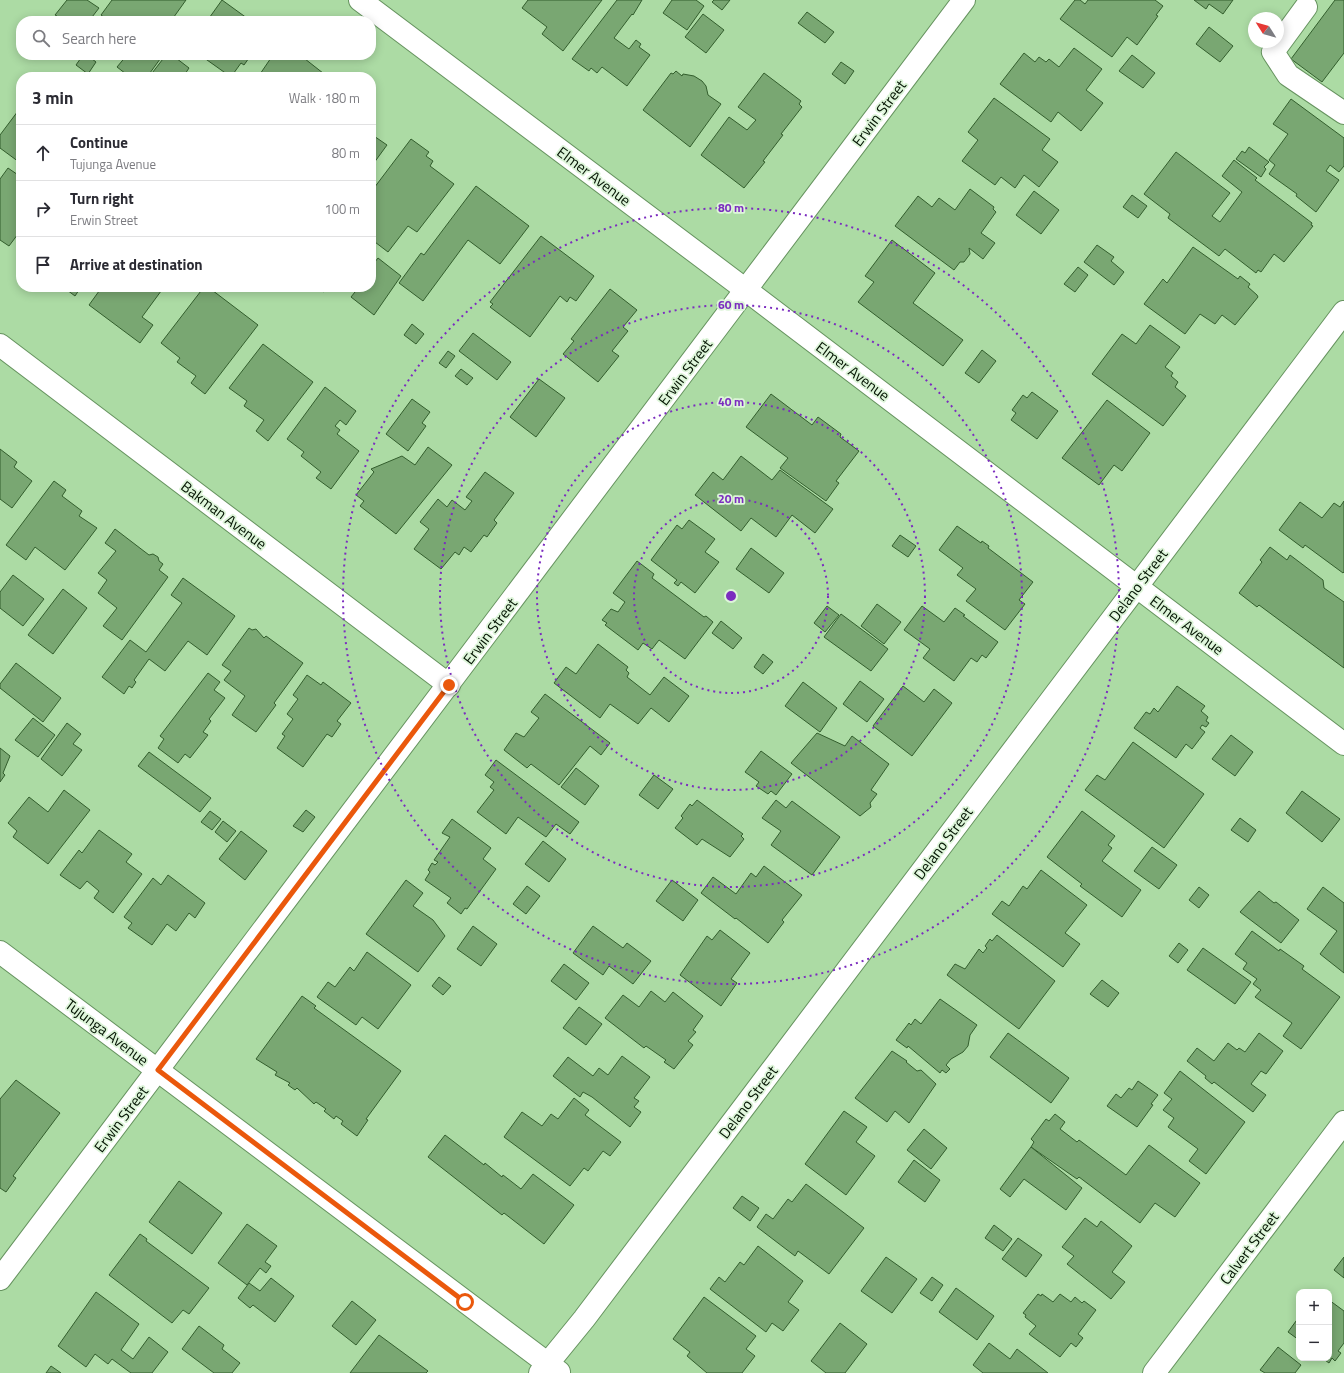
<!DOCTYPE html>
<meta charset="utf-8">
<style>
:root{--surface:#fff;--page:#f7f7f7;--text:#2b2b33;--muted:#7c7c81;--line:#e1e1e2}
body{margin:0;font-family:"Titillium Web",sans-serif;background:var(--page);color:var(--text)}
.controls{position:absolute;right:12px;bottom:12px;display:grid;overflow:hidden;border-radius:8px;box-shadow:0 2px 10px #0003}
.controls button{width:36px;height:36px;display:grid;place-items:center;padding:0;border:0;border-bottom:1px solid var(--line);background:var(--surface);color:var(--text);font:20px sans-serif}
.compass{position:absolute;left:1248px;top:12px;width:36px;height:36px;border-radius:50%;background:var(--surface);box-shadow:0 2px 10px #0003;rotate:307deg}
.stop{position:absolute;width:12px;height:12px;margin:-9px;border:3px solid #ea580c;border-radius:50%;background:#fff}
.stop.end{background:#ea580c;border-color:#fff;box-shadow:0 1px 4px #0008}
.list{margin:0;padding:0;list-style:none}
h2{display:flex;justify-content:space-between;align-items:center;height:52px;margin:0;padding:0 16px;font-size:17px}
h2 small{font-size:13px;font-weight:400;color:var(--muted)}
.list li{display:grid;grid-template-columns:26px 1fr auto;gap:12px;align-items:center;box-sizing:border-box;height:56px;padding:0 16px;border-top:1px solid var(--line)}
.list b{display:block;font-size:15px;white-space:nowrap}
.list p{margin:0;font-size:13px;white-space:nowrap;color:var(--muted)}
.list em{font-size:13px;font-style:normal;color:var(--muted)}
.icon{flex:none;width:22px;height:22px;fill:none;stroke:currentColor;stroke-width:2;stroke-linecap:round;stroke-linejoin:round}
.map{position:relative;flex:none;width:1344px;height:1373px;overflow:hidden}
.search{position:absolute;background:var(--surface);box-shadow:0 2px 10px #0003;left:16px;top:16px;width:360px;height:44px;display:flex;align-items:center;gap:10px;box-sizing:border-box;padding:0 14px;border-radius:16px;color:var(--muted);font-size:15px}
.panel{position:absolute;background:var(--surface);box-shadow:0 2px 10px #0003;left:16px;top:72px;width:360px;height:220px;border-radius:16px}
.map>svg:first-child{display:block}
.building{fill:#79a772;stroke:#335e2d}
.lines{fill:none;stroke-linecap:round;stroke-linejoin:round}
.minor-casing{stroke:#66935f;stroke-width:24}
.minor{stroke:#fff;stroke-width:22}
.route{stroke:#ea580c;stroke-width:5}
.ring{fill:none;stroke:#7b2cbf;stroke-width:2;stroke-dasharray:2 4}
.labels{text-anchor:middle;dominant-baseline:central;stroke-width:3.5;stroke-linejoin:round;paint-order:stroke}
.street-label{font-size:15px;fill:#041403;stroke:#ddf5d9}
.centre{fill:#7b2cbf;stroke:#ddf5d9;stroke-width:2}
.ring-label{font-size:12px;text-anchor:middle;font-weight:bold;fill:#7b2cbf;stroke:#ddf5d9;stroke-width:3.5;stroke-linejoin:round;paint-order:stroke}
</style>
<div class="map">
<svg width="1344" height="1373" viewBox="0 0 1344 1373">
<rect width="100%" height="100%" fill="#acdba4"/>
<!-- building -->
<g class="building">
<polygon points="67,0 87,0 99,8 89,21 56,21 54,20 57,16 55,15"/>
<polygon points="112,0 186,0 171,21 109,21 101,15"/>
<polygon points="222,0 251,21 207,21"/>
<polygon points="528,0 602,0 563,51 542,34 547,27 522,8"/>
<polygon points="617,0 642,0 633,15 632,14 614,38 629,49 636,40 641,44 639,47 650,55 627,86 602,67 597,73 591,68 589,71 572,59"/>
<polygon points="672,0 696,0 704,6 687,30 663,13"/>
<polygon points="714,0 730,0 722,10 712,2"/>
<polygon points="1075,0 1080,0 1085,4 1088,0 1155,0 1163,6 1156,15 1158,16 1137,45 1127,37 1112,57 1060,19"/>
<polygon points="1194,0 1233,0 1223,14 1209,4 1206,9"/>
<polygon points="1335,0 1344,0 1344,53 1322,82 1291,59"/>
<polygon points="807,12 834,32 825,43 798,23"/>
<polygon points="703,14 724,30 706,53 685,37"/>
<polygon points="1209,27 1233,46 1220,62 1196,44"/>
<polygon points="1074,48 1102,69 1086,90 1103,103 1081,131 1058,112 1051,122 1000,84 1024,53 1035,62 1039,57 1046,62 1049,59 1059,67"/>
<polygon points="83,55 87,55 96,62 88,74 76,65"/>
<polygon points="127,55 163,55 147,77 130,77 117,67"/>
<polygon points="166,55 172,55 189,68 183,77 149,77"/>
<polygon points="200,55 251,55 244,65 241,63 231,77"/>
<polygon points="273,55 300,55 328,77 258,77"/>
<polygon points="1132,55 1155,73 1143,88 1119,71"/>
<polygon points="841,62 854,71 845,84 832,74"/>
<polygon points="676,71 682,76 683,74 694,76 702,81 706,86 708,95 721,104 690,147 643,110 671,73 673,74"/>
<polygon points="764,73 801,101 799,104 802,107 781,134 783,135 763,161 765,162 744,188 701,155 729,117 747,130 756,120 738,107"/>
<polygon points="994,98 1050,139 1042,150 1058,162 1039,187 1024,175 1015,188 1001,177 995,185 962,161 978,140 968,132"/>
<polygon points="1291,99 1344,138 1344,166 1339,172 1330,165 1326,171 1339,180 1316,212 1296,196 1297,194 1269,174 1275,165 1269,160 1288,134 1273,124"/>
<polygon points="21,107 21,159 19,162 0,148 0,135"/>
<polygon points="371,134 387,145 371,167"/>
<polygon points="411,139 429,152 426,156 433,161 430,166 454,184 417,232 408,226 388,252 371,239 371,192"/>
<polygon points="1249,147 1269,162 1264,167 1266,169 1261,177 1236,159 1242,151 1245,153"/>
<polygon points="1176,152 1230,193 1212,216 1220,222 1242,192 1222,176 1234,160 1257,178 1255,180 1312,223 1311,225 1313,226 1284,262 1274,254 1261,272 1258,270 1256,273 1225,249 1219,256 1168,218 1170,214 1144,194"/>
<polygon points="8,168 21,177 21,230 9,246 0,240 0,179"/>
<polygon points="476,186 529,226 500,264 468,240 423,301 399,283 421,253 424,255"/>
<polygon points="970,189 994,207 993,209 996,212 981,233 995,243 983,259 969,248 970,254 964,262 960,262 954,270 895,226 918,196 932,207 939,198 955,210"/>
<polygon points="1034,191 1059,210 1041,234 1016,215"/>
<polygon points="1132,195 1147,206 1138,218 1123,207"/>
<polygon points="541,236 594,276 576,301 570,297 567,302 560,296 530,337 490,307 493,304 490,302"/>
<polygon points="892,240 935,273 913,303 963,340 943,366 858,302 874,282 865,276"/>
<polygon points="1097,245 1114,257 1111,261 1124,272 1114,285 1084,262"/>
<polygon points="1193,247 1238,279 1240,276 1250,284 1248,287 1257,295 1258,297 1235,325 1222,315 1215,324 1200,314 1185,334 1144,304 1163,279 1167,283"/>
<polygon points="378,258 401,276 374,315 351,297 359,287 371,287 371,267"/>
<polygon points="1078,267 1088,275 1075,292 1064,284"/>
<polygon points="63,287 81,287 75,296"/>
<polygon points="102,287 164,287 142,317 153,325 140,343 89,305"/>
<polygon points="204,287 208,287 258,325 205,394 191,383 196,376 177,362 180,358 161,343"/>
<polygon points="317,287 328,287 324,292"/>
<polygon points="610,289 637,310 623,327 628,331 612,351 619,356 598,382 563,354 574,341 571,339"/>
<polygon points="412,324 424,334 416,344 404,335"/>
<polygon points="1150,325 1180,347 1165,367 1173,373 1171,376 1178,382 1175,387 1186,396 1163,426 1092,374 1122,334 1136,344"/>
<polygon points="473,333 511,362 497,380 459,351"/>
<polygon points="263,344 313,382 268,441 256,431 264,420 244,406 247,401 229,388"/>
<polygon points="982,350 996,361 979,383 965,373"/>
<polygon points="448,351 455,356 446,368 439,363"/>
<polygon points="461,369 473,378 467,385 455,376"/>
<polygon points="539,379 565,398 536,437 510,417"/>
<polygon points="325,387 356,411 346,425 340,420 335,426 340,430 337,434 359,451 331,489 316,478 321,472 301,456 304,452 287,439"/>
<polygon points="1032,392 1058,411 1037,439 1011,420 1016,413 1012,410 1023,395 1027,398"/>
<polygon points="771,394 812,425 818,417 841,434 840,437 859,451 836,481 839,483 826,501 780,468 788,458 746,427"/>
<polygon points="412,399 430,412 422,423 426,426 408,451 386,434"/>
<polygon points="1107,400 1150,433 1122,471 1114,465 1099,485 1062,458"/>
<polygon points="428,447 452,465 396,534 360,506 364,501 356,495 374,472 371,469 402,456 415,465"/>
<polygon points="0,449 17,462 14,467 32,481 12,508 0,499"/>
<polygon points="741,456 772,480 780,470 833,509 815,533 792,515 776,537 751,518 741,531 695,495 713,472 723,480"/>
<polygon points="485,472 514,493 494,520 497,523 487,537 484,535 471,552 464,547 459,555 455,552 441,569 414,549 429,529 420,522 438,499 447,507 452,500 465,510 472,501 466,497"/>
<polygon points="54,481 66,490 62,496 82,511 79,516 97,528 65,570 35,547 26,560 6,545"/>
<polygon points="1344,501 1344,572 1343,573 1305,545 1303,548 1279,530 1300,502 1322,518 1334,503 1340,507"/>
<polygon points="689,520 715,539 705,552 719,562 695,593 681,582 678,586 674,583 677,580 651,560 677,525 682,529"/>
<polygon points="957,526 981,543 982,541 989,546 988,548 1033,582 1019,600 1025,604 1005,630 966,601 976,589 957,575 963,568 939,550"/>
<polygon points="115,529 149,555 153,554 158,557 159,561 163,564 159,570 168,577 122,640 103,626 117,608 98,593 107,580 98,573 116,551 105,543"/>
<polygon points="900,535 916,546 908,557 892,546"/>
<polygon points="1270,547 1287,560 1290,555 1323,580 1324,588 1344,602 1344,668 1259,605 1257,607 1239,593 1262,562 1260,560"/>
<polygon points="751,548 784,573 769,593 736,569"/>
<polygon points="637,561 654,574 652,578 704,617 706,616 713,622 685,659 659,640 652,649 643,643 638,650 605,625 607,623 602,620 611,609 618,612 625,602 613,593"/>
<polygon points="13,575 44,599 23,626 0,608 0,592"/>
<polygon points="183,578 235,616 207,655 188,641 165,671 149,659 134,680 136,682 132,688 129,686 124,694 102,677 130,640 146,652 182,603 171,595"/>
<polygon points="63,589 87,608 53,654 28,635"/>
<polygon points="877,604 901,622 884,644 861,626"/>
<polygon points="827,606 839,615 825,632 814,623"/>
<polygon points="922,606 944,622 955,608 965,615 963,616 998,642 986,658 982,655 977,662 971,658 954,681 923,658 930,649 904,630"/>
<polygon points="841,614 888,649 871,671 824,637"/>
<polygon points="721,621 742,638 733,649 712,633"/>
<polygon points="249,628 252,630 256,629 264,638 266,636 303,663 274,703 276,705 256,732 232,715 245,696 224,680 231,671 222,665"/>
<polygon points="598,644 628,667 626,670 629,673 627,677 650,695 664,677 689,696 669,722 651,708 638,724 610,704 600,718 554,683 566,667 576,674"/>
<polygon points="763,654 773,662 763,674 754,667"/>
<polygon points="16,663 61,698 43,722 0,688 0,684"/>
<polygon points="208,673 220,682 214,690 225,698 209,719 211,721 203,732 208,735 190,758 185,754 178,763 158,748 164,739 160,736"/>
<polygon points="307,675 321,685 323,682 351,703 337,721 341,724 332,737 327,734 303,767 277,748 285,736 282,734 293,719 287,714 298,699 293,695"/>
<polygon points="860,681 884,699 867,722 843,704"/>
<polygon points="803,682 837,708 820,732 785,706"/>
<polygon points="903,686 924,702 934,689 952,703 912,756 873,726"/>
<polygon points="1177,686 1205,706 1201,711 1208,717 1206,721 1209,723 1206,727 1202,725 1200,728 1205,732 1192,749 1186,744 1176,758 1134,728 1146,712 1150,714 1154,708 1158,712"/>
<polygon points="545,694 610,743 601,755 590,746 559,785 531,764 527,768 504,750 516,733 524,737 539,718 531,712"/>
<polygon points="33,718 55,735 38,757 15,740"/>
<polygon points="67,723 81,734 73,744 82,750 62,776 41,759"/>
<polygon points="817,733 845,746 852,736 889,764 871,790 877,794 870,803 871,807 860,816 791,763"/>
<polygon points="1231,735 1253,752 1235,776 1212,759"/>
<polygon points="1133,742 1204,794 1164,848 1085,790 1097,775 1105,780"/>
<polygon points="0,748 10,756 3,773 5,775 0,782"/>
<polygon points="761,751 792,774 776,795 771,791 768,794 756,786 759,782 745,772"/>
<polygon points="149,752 211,798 200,812 138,766"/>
<polygon points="496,760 579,822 570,834 556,824 546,837 518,817 506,834 477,812 494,790 490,787 494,782 485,775"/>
<polygon points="576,768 599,786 585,805 561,787"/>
<polygon points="654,775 673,789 658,809 639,795"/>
<polygon points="64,790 90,810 48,864 13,837 17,831 8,823 29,797 48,812"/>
<polygon points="1302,791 1340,819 1322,842 1286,813"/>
<polygon points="697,800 743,834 741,836 744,839 730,857 702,839 697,845 675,828 683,818 681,816 690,804 692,806"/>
<polygon points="776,800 786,808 792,801 840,837 812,875 771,845 781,831 762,818"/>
<polygon points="306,810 315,817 303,832 293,826"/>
<polygon points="210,811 221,819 212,830 201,822"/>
<polygon points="1082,811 1115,836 1108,845 1112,848 1102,861 1141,890 1122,917 1080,886 1082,884 1047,857"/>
<polygon points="1240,818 1256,830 1248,842 1231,830"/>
<polygon points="452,819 491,848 483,859 496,869 467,909 465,908 461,914 447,903 451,898 425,880 430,872 428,870 432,863 435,865 438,862 434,860 450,837 442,833"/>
<polygon points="223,821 236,831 227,842 215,832"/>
<polygon points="99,830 132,854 126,862 142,874 113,913 94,898 99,891 87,881 80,889 60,875 79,850 82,853"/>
<polygon points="241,831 267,851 245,880 219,859"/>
<polygon points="543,841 566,859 549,882 525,864"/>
<polygon points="1152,847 1177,865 1159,889 1134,871"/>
<polygon points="764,866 802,895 782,920 784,922 768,943 736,918 735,919 701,893 713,877 736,894 751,873 756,877"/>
<polygon points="1041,870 1087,905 1065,933 1080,944 1063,967 992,914 1002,901 1009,906 1023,886 1027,889"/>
<polygon points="168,875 205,903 195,918 189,913 176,931 167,924 152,945 128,928 132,923 124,917 153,878 161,885"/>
<polygon points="406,880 423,893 413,906 433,920 445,936 418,972 366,934"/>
<polygon points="672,880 698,900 683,921 656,901"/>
<polygon points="527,886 540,896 526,914 513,904"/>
<polygon points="1199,887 1209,895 1199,908 1189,900"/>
<polygon points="1323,887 1344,903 1344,973 1320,954 1337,931 1307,909"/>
<polygon points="1259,891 1274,903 1276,902 1299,920 1281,943 1240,912"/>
<polygon points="473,926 497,944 481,966 457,949"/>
<polygon points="593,926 623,948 627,943 651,961 633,984 609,966 603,975 573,953"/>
<polygon points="720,930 750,953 731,979 737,983 721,1006 680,975 707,936 712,940"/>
<polygon points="1252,931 1279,951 1280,949 1304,966 1302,969 1340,997 1301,1049 1283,1036 1292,1023 1255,997 1261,990 1253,984 1257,979 1243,969 1247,963 1235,954"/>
<polygon points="997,935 1055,981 1019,1029 947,975 955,964 965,969 979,949 983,953 987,948 985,946 990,939 992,941"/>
<polygon points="1179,943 1188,950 1178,963 1169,956"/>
<polygon points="1203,948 1251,982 1235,1004 1187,970"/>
<polygon points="367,952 411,985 378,1029 362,1017 356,1025 317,997 328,982 335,987 350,967 354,971"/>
<polygon points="564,964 589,983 576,1000 551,981"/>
<polygon points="439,977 451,986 443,995 432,986"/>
<polygon points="1102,980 1119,993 1108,1007 1090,994"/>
<polygon points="651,991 665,1002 673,992 703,1016 693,1030 696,1032 688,1041 693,1045 674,1069 664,1062 666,1060 646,1046 644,1048 605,1018 623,995 639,1007"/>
<polygon points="302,996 316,1006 314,1008 401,1071 366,1119 368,1120 357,1136 341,1124 343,1121 336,1116 334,1119 324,1111 326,1109 316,1102 314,1104 297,1088 295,1090 288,1085 290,1083 275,1075 277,1072 256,1059"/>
<polygon points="940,999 977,1025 970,1035 968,1046 963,1052 951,1059 946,1065 950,1069 946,1073 942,1070 940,1073 908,1046 907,1048 896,1040 909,1023 911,1025 915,1019 921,1024"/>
<polygon points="579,1007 602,1024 586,1045 563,1028"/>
<polygon points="1008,1033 1069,1078 1051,1103 990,1057"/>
<polygon points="1259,1033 1283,1051 1266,1074 1261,1071 1251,1084 1266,1095 1253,1112 1214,1082 1212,1084 1205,1078 1206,1076 1187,1061 1197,1048 1214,1061 1228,1043 1237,1050 1239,1048 1245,1052"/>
<polygon points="892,1051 907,1061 906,1062 917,1071 921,1070 936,1084 909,1123 895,1111 887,1122 855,1098"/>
<polygon points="622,1056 650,1077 634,1098 639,1101 634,1107 641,1112 630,1127 592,1097 583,1092 580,1097 553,1076 568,1057 593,1076 599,1068 608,1075"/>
<polygon points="1180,1071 1245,1122 1206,1174 1189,1161 1198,1149 1168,1127 1174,1118 1163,1110 1172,1099 1164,1093"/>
<polygon points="16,1080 60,1113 13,1176 16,1178 6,1192 0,1188 0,1099"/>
<polygon points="1138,1081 1158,1095 1151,1104 1153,1105 1137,1127 1107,1106 1116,1094 1121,1098 1129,1088 1132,1090"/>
<polygon points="574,1098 589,1110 585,1115 621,1142 610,1156 603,1151 588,1171 584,1168 570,1186 504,1137 522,1112 542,1126 551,1114 558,1119"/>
<polygon points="844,1111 867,1127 856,1142 875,1156 846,1195 805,1164"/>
<polygon points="1055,1114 1065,1122 1060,1129 1077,1142 1079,1140 1126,1175 1149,1145 1200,1183 1175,1217 1155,1203 1140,1223 1079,1177 1077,1179 1031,1147 1034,1142 1031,1139 1046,1119 1049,1121"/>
<polygon points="924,1129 947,1148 931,1169 907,1150"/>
<polygon points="445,1135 484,1165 485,1163 502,1177 503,1175 521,1189 533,1174 574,1205 544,1244 504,1213 502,1215 428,1157"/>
<polygon points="1031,1147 1082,1188 1066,1210 1024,1179 1010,1197 1000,1189"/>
<polygon points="914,1160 940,1180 925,1202 898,1182"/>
<polygon points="179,1181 222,1213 192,1254 149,1222"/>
<polygon points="806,1184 864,1228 829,1274 798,1251 795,1256 757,1227 766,1214 773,1219 788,1199 792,1202"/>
<polygon points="742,1196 759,1208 750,1221 733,1208"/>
<polygon points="1085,1218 1097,1227 1101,1221 1132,1246 1112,1272 1125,1282 1111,1299 1067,1264 1074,1256 1062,1247"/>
<polygon points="247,1224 277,1246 265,1262 271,1266 266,1273 260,1268 247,1285 218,1263"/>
<polygon points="994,1225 1012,1239 1003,1251 985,1238"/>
<polygon points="140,1234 147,1239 146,1241 209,1288 189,1314 183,1310 172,1323 109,1275"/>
<polygon points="1018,1238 1042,1255 1026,1277 1002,1259"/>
<polygon points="758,1246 803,1281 788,1302 799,1310 783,1331 772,1323 766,1332 710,1289 719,1277 725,1282 740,1262 744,1265"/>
<polygon points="886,1257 917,1279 892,1313 861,1291"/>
<polygon points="1344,1257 1344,1278 1334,1270"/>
<polygon points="932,1277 943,1285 932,1301 920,1293"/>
<polygon points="271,1278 294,1296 275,1322 253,1305 250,1308 238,1298 249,1283 260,1291"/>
<polygon points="956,1288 994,1316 977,1340 939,1312"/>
<polygon points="96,1292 139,1324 121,1350 133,1359 149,1337 168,1352 152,1373 131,1373 112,1359 108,1364 95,1354 86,1367 58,1346"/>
<polygon points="1038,1294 1041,1296 1042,1294 1053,1302 1060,1294 1071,1302 1075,1297 1082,1303 1084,1301 1096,1310 1078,1334 1083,1338 1076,1347 1071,1343 1060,1357 1029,1334 1036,1326 1025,1317 1026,1315 1023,1313"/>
<polygon points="704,1297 756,1336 746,1349 755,1356 742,1373 707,1373 687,1356 690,1352 673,1339"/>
<polygon points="1329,1300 1344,1311 1344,1343 1338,1351 1341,1353 1335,1361 1332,1358 1329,1363 1322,1358 1329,1358"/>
<polygon points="352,1301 376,1320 356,1345 332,1326"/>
<polygon points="1299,1317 1299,1340 1288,1332"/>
<polygon points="840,1323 867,1344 845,1373 826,1373 811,1361"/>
<polygon points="199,1326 224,1345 222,1349 240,1363 232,1373 214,1373 182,1349"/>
<polygon points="379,1335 428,1371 426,1373 350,1373"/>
<polygon points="989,1343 1010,1359 1017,1349 1048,1373 983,1373 973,1365"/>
<polygon points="1278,1347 1301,1365 1295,1373 1265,1373 1260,1370"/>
<polygon points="51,1366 61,1373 46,1373"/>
</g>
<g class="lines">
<defs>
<g id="minor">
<polyline points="360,0 746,290 1344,744"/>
<polyline points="1306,7 1273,52 1288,75 1344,113"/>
<polyline points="0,345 449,685"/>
<polyline points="0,952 559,1372"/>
<polyline points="0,1279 964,0"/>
<polyline points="540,1373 584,1319 1344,312"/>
<polyline points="1154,1373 1344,1122"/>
</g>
</defs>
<!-- minor casing -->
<use href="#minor" class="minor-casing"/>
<!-- minor -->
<use href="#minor" class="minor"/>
</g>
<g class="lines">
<!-- route -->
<polyline class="route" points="449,685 158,1070 465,1302"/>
</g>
<!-- distance rings -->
<g class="ring">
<circle cx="731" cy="596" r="97"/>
<circle cx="731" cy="596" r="194"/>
<circle cx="731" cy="596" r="291"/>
<circle cx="731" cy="596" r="388"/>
</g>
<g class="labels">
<!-- street labels -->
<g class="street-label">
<text transform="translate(879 113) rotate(-53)">Erwin Street</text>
<text transform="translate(594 176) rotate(37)">Elmer Avenue</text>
<text transform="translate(853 371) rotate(37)">Elmer Avenue</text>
<text transform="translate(685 372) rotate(-53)">Erwin Street</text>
<text transform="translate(224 515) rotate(37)">Bakman Avenue</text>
<text transform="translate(1138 585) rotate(-53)">Delano Street</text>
<text transform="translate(1187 625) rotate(37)">Elmer Avenue</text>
<text transform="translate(490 631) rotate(-53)">Erwin Street</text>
<text transform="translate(943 843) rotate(-53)">Delano Street</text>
<text transform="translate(107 1032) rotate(37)">Tujunga Avenue</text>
<text transform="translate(748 1102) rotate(-53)">Delano Street</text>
<text transform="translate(121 1119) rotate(-53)">Erwin Street</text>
<text transform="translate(1249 1248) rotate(-53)">Calvert Street</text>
</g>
</g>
<circle cx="731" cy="596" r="6" class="centre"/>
<g class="ring-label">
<text x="731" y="212">80 m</text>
<text x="731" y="309">60 m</text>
<text x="731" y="406">40 m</text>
<text x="731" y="503">20 m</text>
</g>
</svg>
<div class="controls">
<button>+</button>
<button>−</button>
</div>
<svg class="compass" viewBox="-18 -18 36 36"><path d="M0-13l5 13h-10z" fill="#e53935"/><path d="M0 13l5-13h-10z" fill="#7c7c81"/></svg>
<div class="stop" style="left:465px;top:1302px"></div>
<div class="stop end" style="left:449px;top:685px"></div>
<div class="search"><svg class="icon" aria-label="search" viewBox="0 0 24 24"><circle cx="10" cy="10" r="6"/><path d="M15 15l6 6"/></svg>Search here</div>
<section class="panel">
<h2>3 min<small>Walk · 180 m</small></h2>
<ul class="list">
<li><svg class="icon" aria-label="ahead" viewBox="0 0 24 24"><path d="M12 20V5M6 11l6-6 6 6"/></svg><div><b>Continue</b><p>Tujunga Avenue</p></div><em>80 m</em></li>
<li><svg class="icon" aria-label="right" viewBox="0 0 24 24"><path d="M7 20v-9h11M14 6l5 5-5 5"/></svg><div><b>Turn right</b><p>Erwin Street</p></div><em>100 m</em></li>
<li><svg class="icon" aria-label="arrive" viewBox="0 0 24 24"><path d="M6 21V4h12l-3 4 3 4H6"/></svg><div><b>Arrive at destination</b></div></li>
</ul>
</section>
</div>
